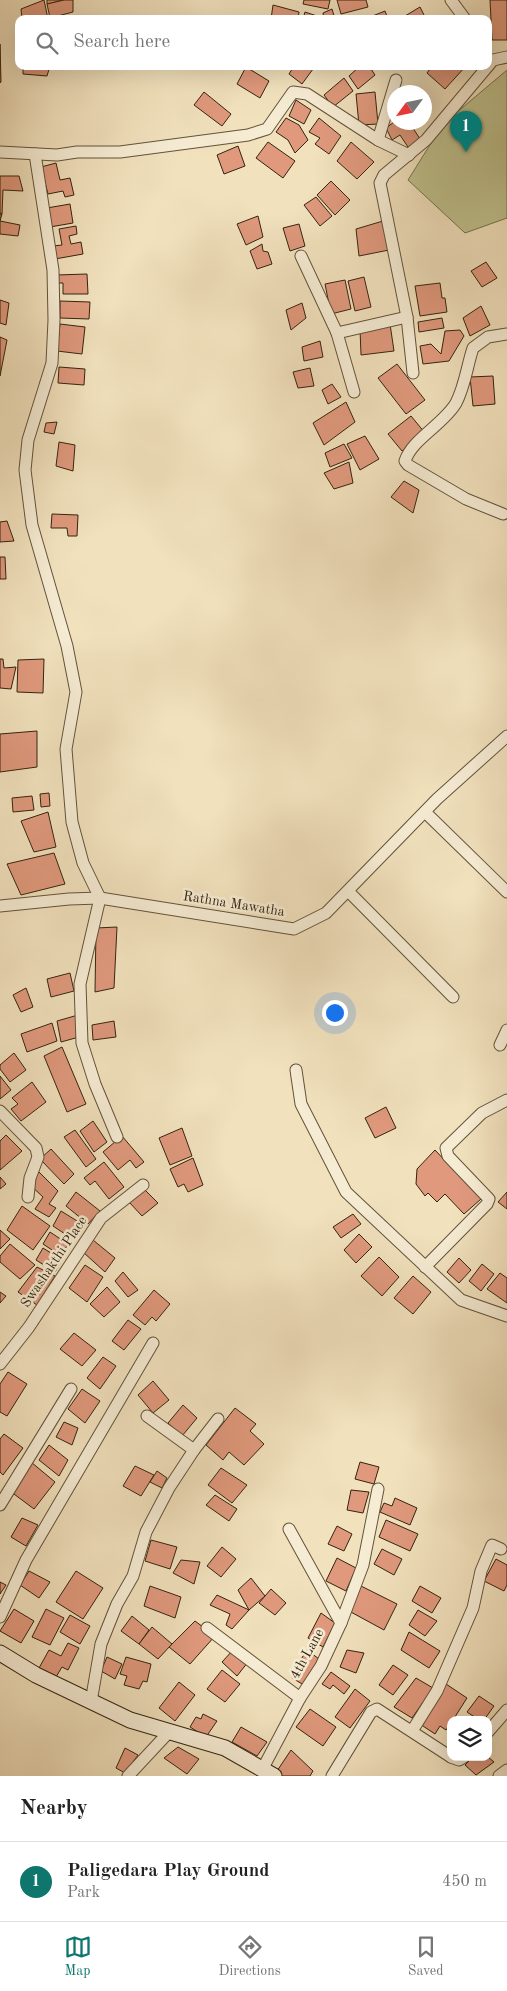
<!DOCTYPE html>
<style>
:root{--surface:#fff;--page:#f6f6f6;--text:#222;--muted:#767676;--line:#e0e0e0;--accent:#0f766e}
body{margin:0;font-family:"Old Standard TT",serif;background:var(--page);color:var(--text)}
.controls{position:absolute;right:15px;bottom:15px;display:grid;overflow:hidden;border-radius:10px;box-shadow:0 5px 20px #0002}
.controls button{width:45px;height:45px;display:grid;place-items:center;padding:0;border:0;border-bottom:1px solid var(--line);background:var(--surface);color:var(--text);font:25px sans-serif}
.compass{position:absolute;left:387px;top:85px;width:45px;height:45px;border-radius:50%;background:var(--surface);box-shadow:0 5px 20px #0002;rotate:237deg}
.you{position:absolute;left:334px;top:1012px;width:18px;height:18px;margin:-12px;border:4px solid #fff;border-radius:50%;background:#1a73e8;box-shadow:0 0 0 8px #1a73e833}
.badge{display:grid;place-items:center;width:32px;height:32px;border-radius:50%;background:var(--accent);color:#fff;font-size:16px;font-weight:700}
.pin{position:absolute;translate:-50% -41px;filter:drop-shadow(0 1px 2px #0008)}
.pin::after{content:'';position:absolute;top:26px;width:18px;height:15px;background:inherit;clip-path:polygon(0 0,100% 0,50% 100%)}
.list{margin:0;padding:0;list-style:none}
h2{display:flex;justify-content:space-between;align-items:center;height:65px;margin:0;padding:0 20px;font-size:21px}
h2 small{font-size:16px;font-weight:400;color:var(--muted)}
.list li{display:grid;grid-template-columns:32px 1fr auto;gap:15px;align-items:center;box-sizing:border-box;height:80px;padding:0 20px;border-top:1px solid var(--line)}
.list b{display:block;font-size:19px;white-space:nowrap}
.list p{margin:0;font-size:16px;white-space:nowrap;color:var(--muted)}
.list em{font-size:16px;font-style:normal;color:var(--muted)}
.icon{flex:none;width:28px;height:28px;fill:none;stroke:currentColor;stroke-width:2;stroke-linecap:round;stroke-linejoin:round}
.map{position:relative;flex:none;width:507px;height:1776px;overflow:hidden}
.search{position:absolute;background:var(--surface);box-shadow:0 5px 20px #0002;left:15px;right:15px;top:15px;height:55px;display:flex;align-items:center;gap:12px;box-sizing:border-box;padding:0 18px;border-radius:10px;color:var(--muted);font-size:19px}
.sheet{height:145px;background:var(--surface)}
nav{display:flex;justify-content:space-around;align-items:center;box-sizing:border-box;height:70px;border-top:1px solid var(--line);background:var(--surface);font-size:14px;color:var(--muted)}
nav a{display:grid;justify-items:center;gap:2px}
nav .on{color:var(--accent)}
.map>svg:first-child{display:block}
.green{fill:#bec18e;stroke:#78724e}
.building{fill:#e0997d;stroke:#33240e}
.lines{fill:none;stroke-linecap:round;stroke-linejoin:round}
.street-casing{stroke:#62533a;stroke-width:13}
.secondary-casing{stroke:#33240e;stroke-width:17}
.street{stroke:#f6ecd4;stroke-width:11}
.secondary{stroke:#f6ecd4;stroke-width:15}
.labels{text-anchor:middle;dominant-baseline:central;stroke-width:5;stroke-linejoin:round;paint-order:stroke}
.street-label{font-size:14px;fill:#33240e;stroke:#f6ecd4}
</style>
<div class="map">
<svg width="507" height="1776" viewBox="0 0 507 1776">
<rect width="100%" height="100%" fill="#f1e1bd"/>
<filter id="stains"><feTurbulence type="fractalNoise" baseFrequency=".004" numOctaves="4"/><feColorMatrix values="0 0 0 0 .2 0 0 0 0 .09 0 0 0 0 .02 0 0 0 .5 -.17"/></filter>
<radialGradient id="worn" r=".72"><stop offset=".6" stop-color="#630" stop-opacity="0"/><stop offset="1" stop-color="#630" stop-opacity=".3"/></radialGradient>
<!-- green -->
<polygon class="green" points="507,70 507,218 465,233 408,180 443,124"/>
<!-- building -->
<g class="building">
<polygon points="44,0 48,19 22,19 21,9"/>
<polygon points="47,0 64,0 47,4"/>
<polygon points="64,0 73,0 73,12 50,18 47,4"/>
<polygon points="304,0 330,0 328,9 303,4"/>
<polygon points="337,0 366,0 368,7 341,14"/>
<polygon points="490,0 507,0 507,40 492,40"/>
<polygon points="273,5 299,12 298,19 271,19"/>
<polygon points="420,7 426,19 400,19"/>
<polygon points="332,9 335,19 324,19 323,13"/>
<polygon points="385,11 388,19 365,19"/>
<polygon points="305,12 320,17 320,19 303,19"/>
<polygon points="0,44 1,82 0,83"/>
<polygon points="23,66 50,66 47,76 23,74"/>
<polygon points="294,66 310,66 313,69 302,84 289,74"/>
<polygon points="360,66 369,66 375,75 358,89 349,76"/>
<polygon points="432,66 464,66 465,67 445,89 427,73"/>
<polygon points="246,67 269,81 260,98 237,84"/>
<polygon points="344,78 353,91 333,107 324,95"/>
<polygon points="204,92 231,114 222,126 194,105"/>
<polygon points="375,92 378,124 359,125 356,94"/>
<polygon points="296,100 311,110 304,124 289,116"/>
<polygon points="286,118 299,125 308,140 295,153 288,140 276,132"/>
<polygon points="319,118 341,136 329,154 315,144 320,138 309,132"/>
<polygon points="394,122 409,122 422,142 410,150 400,135 392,140 386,128"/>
<polygon points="268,142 295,161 283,178 256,158"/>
<polygon points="351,142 374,162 357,179 337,161"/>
<polygon points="238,146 245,166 224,174 217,155"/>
<polygon points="56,163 60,180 70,178 74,195 65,197 63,191 48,194 41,167"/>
<polygon points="0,176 19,176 23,191 3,190 2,214 0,213"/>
<polygon points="331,181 350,200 335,215 317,195"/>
<polygon points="316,197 332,216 320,226 304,205"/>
<polygon points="70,204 73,223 50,227 47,208"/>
<polygon points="0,214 2,214 0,221 20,225 18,236 0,234"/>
<polygon points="258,216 263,237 246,245 237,224"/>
<polygon points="383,221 389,250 359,256 356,229"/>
<polygon points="299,224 305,246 290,251 283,228"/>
<polygon points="76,226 77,234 69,236 71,244 81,242 83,254 55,259 53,246 62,245 59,229"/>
<polygon points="262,244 263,251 268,252 272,264 257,269 250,251"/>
<polygon points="486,262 497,278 482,287 471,271"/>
<polygon points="87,274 88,294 63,294 63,283 56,283 56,275"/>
<polygon points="364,277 371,307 355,311 348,281"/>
<polygon points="345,280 351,309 331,314 325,284"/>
<polygon points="440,283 442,298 445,298 447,312 420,316 415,286"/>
<polygon points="0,300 9,303 6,325 0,323"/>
<polygon points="60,301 90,302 89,319 60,318"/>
<polygon points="302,303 306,318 291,330 286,310"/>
<polygon points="481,306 490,325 470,336 463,318"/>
<polygon points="442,318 444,328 419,332 418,322"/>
<polygon points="60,324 85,327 82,354 57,351"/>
<polygon points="390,324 394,351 361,355 360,329"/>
<polygon points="460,330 464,336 449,361 423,364 420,346 431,344 441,354 445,331"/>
<polygon points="0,337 7,340 0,376"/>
<polygon points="320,341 323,357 304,361 302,347"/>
<polygon points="397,364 425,400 406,414 378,378"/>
<polygon points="59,367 85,369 84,385 58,383"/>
<polygon points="310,368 314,386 298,388 293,372"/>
<polygon points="493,376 495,404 473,406 470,377"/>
<polygon points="332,384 341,397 328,404 322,390"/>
<polygon points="346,402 355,422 324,445 313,423"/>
<polygon points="411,416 425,433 402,451 388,434"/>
<polygon points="57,422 54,434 44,432 46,423"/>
<polygon points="365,436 379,459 360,470 347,444"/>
<polygon points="59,442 75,445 73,471 56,466"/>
<polygon points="344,444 352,458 330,467 325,453"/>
<polygon points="349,462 353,483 334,489 324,473"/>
<polygon points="404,481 419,490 413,513 391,497"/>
<polygon points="52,514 78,515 77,536 68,536 67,528 51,528"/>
<polygon points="7,521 14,541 0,542 0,522"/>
<polygon points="0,557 5,557 6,579 0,579"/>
<polygon points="0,659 3,659 4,668 16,667 11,689 0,688"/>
<polygon points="44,659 43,693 17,692 18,660"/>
<polygon points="37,731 37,767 0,772 0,734"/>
<polygon points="49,793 50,806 41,807 40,794"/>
<polygon points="32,796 34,810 13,812 12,798"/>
<polygon points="48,812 56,847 34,852 21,821"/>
<polygon points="54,853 65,884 21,895 7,864"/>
<polygon points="117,927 114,988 95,992 96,928"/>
<polygon points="70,973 74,991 51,997 47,979"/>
<polygon points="26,988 33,1007 21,1012 13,995"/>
<polygon points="78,1015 79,1037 61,1042 57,1021"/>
<polygon points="114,1021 116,1037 93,1040 92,1025"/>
<polygon points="52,1023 57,1041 27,1052 21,1034"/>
<polygon points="62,1047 86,1104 67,1112 44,1056"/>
<polygon points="14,1053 26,1070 10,1082 0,1069 0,1065"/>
<polygon points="0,1076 11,1090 0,1099"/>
<polygon points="32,1082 46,1102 21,1121 11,1109 18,1104 12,1098"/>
<polygon points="386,1107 396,1128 375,1138 365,1118"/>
<polygon points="93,1121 107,1142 94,1152 80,1131"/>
<polygon points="182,1128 192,1156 170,1165 159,1138"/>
<polygon points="75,1130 96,1159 86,1167 64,1137"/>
<polygon points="6,1135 22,1151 0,1170 0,1141"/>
<polygon points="122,1136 144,1162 136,1168 130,1160 118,1170 103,1152"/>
<polygon points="51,1149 74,1174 64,1184 40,1159"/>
<polygon points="435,1150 481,1199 464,1214 445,1194 437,1202 428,1193 425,1196 416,1184 417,1169"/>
<polygon points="193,1158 203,1185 188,1192 184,1184 178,1187 170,1169"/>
<polygon points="104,1162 124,1187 109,1199 95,1181 90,1185 84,1178"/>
<polygon points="39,1172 58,1191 49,1204 56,1208 49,1217 35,1209 43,1197 29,1184"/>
<polygon points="0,1177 6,1184 0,1189"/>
<polygon points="144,1189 158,1203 142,1216 129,1202"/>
<polygon points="76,1192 100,1211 88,1224 66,1206"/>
<polygon points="507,1192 507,1209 498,1202"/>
<polygon points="22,1206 50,1226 33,1250 7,1230"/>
<polygon points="61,1211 82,1224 71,1238 53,1226"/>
<polygon points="353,1214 361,1224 341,1238 333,1227"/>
<polygon points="0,1230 10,1239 0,1249"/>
<polygon points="50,1232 68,1244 61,1256 43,1244"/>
<polygon points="359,1234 372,1247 356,1263 344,1250"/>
<polygon points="93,1240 115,1258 105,1272 83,1252"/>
<polygon points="10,1244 35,1265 20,1279 0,1262 0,1256"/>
<polygon points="43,1248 62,1260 55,1272 36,1260"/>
<polygon points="379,1257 399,1277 382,1296 361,1276"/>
<polygon points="459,1258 471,1270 459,1283 447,1272"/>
<polygon points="482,1264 494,1274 481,1291 469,1281"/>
<polygon points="85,1265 103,1277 87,1302 69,1288"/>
<polygon points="37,1267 55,1276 37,1305 18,1292"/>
<polygon points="123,1272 138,1290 128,1297 115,1281"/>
<polygon points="500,1273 507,1278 507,1303 487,1289"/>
<polygon points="413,1276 431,1292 413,1314 394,1298"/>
<polygon points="107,1287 120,1302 104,1317 90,1304"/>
<polygon points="154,1290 170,1304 156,1321 152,1317 145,1325 133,1315"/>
<polygon points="0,1292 6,1296 0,1303"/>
<polygon points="128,1320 141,1329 124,1350 112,1341"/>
<polygon points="74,1333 96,1350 82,1366 60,1349"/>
<polygon points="103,1357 116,1366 100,1389 87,1378"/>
<polygon points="8,1372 27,1384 7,1416 0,1412 0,1384"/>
<polygon points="153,1381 169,1400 153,1413 138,1395"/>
<polygon points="82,1389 100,1401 85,1423 68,1409"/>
<polygon points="183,1405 197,1418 182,1436 168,1423"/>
<polygon points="235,1408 256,1424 250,1431 264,1444 244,1465 229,1452 223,1460 206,1445"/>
<polygon points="64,1422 78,1428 72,1445 56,1437"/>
<polygon points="4,1434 23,1448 3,1475 0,1472 0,1439"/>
<polygon points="49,1445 68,1460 59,1476 39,1460"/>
<polygon points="31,1462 55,1482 34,1509 10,1491"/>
<polygon points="360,1462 379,1467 374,1484 355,1479"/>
<polygon points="135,1466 154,1475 141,1496 123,1486"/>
<polygon points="221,1468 247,1485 232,1503 208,1485"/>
<polygon points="157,1471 167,1478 162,1488 150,1482"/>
<polygon points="351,1490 369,1492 363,1513 347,1510"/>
<polygon points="215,1495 237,1509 229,1521 206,1505"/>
<polygon points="395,1498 417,1508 410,1525 380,1512 384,1503 392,1506"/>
<polygon points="22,1518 38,1525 26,1546 11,1537"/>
<polygon points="386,1520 418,1534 410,1551 379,1537"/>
<polygon points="337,1526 352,1534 344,1551 328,1544"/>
<polygon points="151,1540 177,1547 170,1569 145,1561"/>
<polygon points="222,1547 236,1559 221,1577 207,1566"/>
<polygon points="382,1549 402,1559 394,1575 374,1564"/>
<polygon points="337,1558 356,1568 346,1591 326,1581"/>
<polygon points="496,1559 507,1565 507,1585 504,1591 484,1581"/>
<polygon points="181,1560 200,1562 194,1584 173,1573"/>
<polygon points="29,1571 50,1582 39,1598 20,1585"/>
<polygon points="76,1571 103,1588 83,1619 56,1602"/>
<polygon points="251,1578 265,1596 249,1610 238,1590"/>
<polygon points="0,1582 6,1585 0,1594"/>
<polygon points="359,1585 397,1604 384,1630 349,1611"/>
<polygon points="150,1586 181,1597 175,1618 144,1606"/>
<polygon points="420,1586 441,1598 432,1613 412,1601"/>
<polygon points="271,1589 286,1603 275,1615 259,1603"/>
<polygon points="217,1595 249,1610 232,1629 226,1625 230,1614 210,1605"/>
<polygon points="14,1609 34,1621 21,1643 0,1631"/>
<polygon points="46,1609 64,1618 50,1645 32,1637"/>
<polygon points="418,1610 437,1621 425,1636 409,1625"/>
<polygon points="321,1613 335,1623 323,1647 308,1638"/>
<polygon points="70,1615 90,1626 80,1644 60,1632"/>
<polygon points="132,1616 149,1630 139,1644 121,1631"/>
<polygon points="195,1621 215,1636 190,1664 169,1647"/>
<polygon points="152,1627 172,1644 158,1659 139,1644"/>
<polygon points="409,1632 440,1651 429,1668 401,1650"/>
<polygon points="68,1643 79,1648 68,1670 62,1667 56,1677 39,1668 49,1650 61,1656"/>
<polygon points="234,1649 248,1662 237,1676 222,1662"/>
<polygon points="307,1650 319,1659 316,1662 319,1664 304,1685 292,1678 298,1668 296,1667"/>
<polygon points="347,1650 364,1653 356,1673 340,1667"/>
<polygon points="107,1657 122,1664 115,1679 101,1671"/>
<polygon points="126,1657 151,1664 147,1682 143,1681 139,1689 124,1685 127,1676 120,1674"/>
<polygon points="393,1665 408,1675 393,1695 379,1685"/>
<polygon points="222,1670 240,1684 225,1702 207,1689"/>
<polygon points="331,1672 350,1686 344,1694 333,1685 330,1689 322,1684"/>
<polygon points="416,1678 433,1688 412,1718 394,1707"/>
<polygon points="179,1682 195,1695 175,1721 159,1708"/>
<polygon points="446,1684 467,1698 453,1720 451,1720 451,1723 446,1730 440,1726 435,1734 420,1724"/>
<polygon points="355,1689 370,1701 350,1728 335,1717"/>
<polygon points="479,1696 494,1706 484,1720 479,1720 467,1712"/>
<polygon points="310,1709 336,1727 323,1746 296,1727"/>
<polygon points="203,1714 217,1721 206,1737 190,1727 196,1717 201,1719"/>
<polygon points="241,1727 267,1742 257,1756 232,1742"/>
<polygon points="178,1747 199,1759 187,1774 164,1758"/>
<polygon points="125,1748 138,1755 125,1773 116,1768"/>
<polygon points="291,1750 313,1771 310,1776 278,1776 275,1774"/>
<polygon points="473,1757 488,1757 494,1762 476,1775 465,1765"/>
</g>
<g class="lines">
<defs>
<g id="street">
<polyline points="451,0 465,19"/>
<polyline points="488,66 493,60 507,57"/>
<polyline points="378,140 396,80"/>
<polyline points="0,152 57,155 77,152 120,152 248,135 267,129 293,92 307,94 378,140 409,155"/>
<polyline points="35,154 53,270 54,320 52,363 28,440 25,470 32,525 67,646 76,692 66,749 72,822 83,863 100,898 80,984 82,1043 95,1084 117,1137"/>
<polyline points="301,256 337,333 407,317"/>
<polyline points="337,333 354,392"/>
<polyline points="413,373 407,317 380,183 384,175 426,140 488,66"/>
<path d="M503,514L466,499L408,465L405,461C412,439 444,424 456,403C465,386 467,366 473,348L488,337L507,334"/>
<polyline points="425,812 507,892"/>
<polyline points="349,892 453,997"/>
<polyline points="0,906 69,899 100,898 294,929 326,913 437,799 507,736"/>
<polyline points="500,1045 507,1030"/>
<polyline points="296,1070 301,1104 346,1192 461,1300 507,1316"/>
<polyline points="0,1111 36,1148 38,1157 30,1178 28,1197"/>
<polyline points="425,1267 487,1204 489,1199 448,1156 446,1148 482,1113 507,1100"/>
<polyline points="0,1364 29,1327 101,1218 143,1185"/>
<polyline points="147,1416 194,1450"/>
<polyline points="0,1505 71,1389"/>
<polyline points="0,1617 26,1560 153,1343"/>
<polyline points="341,1623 363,1565 378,1489"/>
<polyline points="207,1628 300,1698"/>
<polyline points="91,1702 101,1644 117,1604 133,1576 146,1532 169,1488 194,1450 218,1419"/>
<polyline points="412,1731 437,1691 473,1608 481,1571 492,1545 501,1549"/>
<polyline points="488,1732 507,1710"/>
<polyline points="451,1757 459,1760 464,1757"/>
<polyline points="263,1768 300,1698 321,1666 341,1623 289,1529"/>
<polyline points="128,1776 169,1732"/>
<polyline points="332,1776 371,1712 377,1709 451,1757"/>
<polyline points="499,1776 507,1770"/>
</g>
<polyline id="secondary" points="0,1653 36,1675 130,1720 225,1748 274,1776"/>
</defs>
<!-- street casing -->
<use href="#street" class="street-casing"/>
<!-- secondary casing -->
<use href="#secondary" class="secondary-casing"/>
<!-- street -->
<use href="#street" class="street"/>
<!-- secondary -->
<use href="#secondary" class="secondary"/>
</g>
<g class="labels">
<!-- street labels -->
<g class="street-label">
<text transform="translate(234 904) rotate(9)">Rathna Mawatha</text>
<text transform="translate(54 1262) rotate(-56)">Swashakthi Place</text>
<text transform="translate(307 1654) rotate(-61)">4th Lane</text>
</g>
</g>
<rect width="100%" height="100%" filter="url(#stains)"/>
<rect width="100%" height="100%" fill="url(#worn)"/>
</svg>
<div class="controls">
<button><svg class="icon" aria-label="layers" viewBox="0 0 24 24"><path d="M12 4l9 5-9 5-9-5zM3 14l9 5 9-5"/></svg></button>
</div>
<svg class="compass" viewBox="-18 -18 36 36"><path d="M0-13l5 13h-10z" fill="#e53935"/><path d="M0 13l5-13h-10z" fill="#767676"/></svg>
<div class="you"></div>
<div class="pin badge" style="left:466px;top:152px">1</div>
<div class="search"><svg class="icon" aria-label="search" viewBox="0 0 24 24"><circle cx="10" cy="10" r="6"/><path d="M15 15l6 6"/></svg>Search here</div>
</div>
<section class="sheet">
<h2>Nearby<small></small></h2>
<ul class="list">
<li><span class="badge">1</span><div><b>Paligedara Play Ground</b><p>Park</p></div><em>450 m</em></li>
</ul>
</section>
<nav>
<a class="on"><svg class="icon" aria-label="map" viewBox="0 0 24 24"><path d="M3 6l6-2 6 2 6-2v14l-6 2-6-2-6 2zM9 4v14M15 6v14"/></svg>Map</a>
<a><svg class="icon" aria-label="directions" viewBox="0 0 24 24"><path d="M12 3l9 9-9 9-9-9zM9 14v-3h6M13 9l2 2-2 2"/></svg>Directions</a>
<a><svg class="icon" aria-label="saved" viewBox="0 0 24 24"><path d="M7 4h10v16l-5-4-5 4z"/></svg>Saved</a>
</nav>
